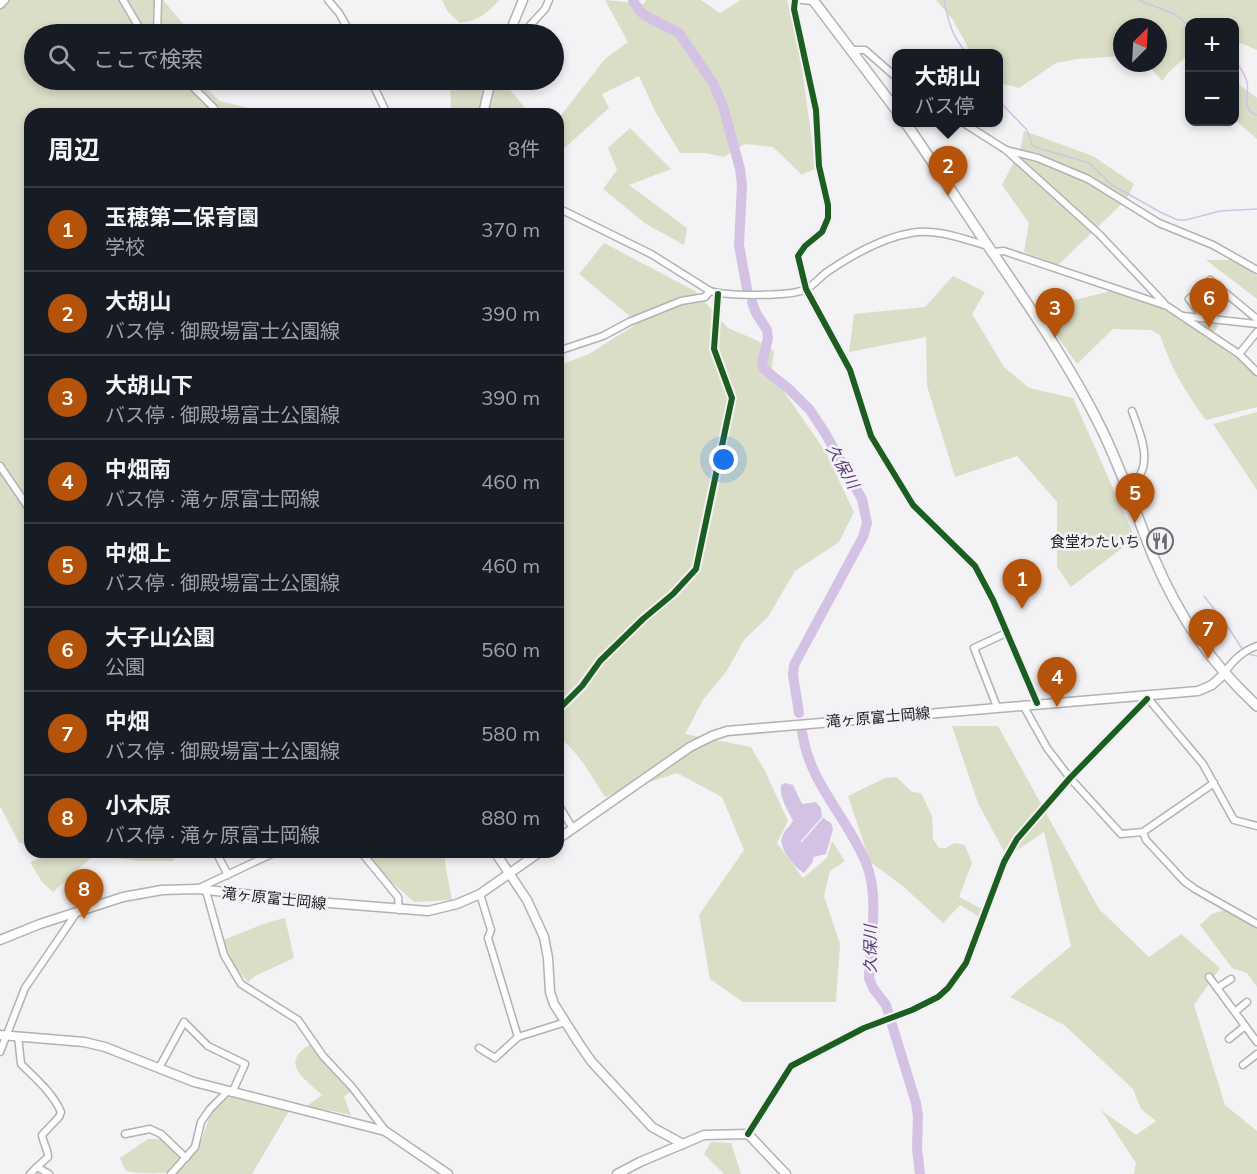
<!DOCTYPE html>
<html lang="ja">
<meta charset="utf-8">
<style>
:root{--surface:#171b24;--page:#242831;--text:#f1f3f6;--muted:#9ea1a6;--line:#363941;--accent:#b45309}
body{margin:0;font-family:Mulish,"Noto Sans JP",sans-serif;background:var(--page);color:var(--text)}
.controls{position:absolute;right:18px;top:18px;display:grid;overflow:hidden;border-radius:12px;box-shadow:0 3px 9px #0003}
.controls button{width:54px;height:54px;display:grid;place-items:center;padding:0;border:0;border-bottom:2px solid var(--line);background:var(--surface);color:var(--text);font:30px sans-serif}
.compass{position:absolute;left:1113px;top:18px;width:54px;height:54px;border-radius:50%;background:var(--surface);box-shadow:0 3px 9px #0003;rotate:24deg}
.you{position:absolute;left:724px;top:460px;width:21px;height:21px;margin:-15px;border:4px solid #fff;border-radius:50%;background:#1a73e8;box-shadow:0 0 0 9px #1a73e833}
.badge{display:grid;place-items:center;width:39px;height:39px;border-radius:50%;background:var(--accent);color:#fff;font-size:20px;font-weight:700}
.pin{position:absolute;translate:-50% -50px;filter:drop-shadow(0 2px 3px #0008)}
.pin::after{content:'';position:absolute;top:32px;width:21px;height:18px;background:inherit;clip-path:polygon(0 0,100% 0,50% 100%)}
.popup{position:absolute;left:892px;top:49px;width:111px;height:78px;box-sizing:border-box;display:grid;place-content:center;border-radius:12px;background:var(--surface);filter:drop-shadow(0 2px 4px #0005);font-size:20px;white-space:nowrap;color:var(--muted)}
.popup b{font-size:22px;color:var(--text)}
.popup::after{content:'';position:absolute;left:50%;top:100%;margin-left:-12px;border:12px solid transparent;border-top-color:var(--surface)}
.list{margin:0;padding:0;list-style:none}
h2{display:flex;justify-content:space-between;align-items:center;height:78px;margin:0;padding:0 24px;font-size:26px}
h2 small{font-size:20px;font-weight:400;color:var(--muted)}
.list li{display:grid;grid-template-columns:39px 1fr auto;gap:18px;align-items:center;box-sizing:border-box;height:84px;padding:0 24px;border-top:2px solid var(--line)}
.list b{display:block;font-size:22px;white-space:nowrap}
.list p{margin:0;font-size:20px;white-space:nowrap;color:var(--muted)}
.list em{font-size:20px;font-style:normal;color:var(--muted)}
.icon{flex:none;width:33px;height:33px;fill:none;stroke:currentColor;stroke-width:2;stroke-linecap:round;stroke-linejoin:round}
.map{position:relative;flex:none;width:1257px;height:1174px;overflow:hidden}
.search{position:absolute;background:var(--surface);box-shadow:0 3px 9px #0003;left:24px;top:24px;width:540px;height:66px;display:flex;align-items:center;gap:15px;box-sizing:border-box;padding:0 21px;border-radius:33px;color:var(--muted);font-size:22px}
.panel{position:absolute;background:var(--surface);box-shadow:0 3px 9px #0003;left:24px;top:108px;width:540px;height:750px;border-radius:18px}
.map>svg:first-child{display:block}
.green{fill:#dadec7}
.water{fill:#d4c2e5}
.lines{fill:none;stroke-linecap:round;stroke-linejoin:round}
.stream{stroke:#d4c2e5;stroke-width:1.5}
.river{stroke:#d4c2e5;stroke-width:10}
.street-casing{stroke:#b2b1b3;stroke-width:9}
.secondary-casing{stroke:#b2b1b3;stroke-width:11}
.primary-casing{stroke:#b2b1b3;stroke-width:12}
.street{stroke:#fdfdfd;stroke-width:6}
.secondary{stroke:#fdfdfd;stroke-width:8}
.primary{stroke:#fdfdfd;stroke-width:9}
.cycleway-casing{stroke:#f3f1f5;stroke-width:10}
.cycleway{stroke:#1b5e20;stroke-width:6}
.labels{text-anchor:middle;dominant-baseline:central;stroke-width:5;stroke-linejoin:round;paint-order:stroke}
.poi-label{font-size:15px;fill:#232224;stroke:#f3f1f5;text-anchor:end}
.street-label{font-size:15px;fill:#232224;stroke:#f3f1f5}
.water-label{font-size:16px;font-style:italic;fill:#593976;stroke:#f3f1f5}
</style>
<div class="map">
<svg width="1257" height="1174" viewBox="0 0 1257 1174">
<rect width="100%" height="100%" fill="#f3f2f4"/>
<!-- green -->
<g class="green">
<polygon points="0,0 163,0 184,25 183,34 34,34 34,80 197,80 220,101 272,114 30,114 30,844 19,843 0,806"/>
<path d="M442,0H499C487,13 478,21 460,23L448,12Z"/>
<polygon points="605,0 644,4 646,0 701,0 720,13 741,0 787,0 798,41 816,168 802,175 773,147 745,144 724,157 705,153 680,153 656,113 639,76 602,94 609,108 560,152 558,149 558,119 605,59 628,42"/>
<polygon points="936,0 1257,0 1257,50 1241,43 1235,44 1234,22 1190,22 1189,54 1169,72 1162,81 1146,63 1158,63 1158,27 1122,27 1122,56 1077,59 1056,63 1019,88 999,83 999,53 971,53 953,20"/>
<polygon points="450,80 502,80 530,114 453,114 451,111"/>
<polygon points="1235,82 1257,98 1257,139 1235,120"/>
<polygon points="630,128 671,169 629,185 687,228 684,245 646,224 603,189 617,170 608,148"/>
<polygon points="1024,131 1093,156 1134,184 1126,200 1058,265 1024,252 1029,223 1002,185 1020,150"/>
<path d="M604,243L695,291L728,328L756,340L774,351L771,373L825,451L854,512L839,542L795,571L768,617L744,640L726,672L703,700L685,734L751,747L765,771L788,821L777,843L803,878L827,858L832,841L845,861L830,871L824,896L840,944L836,1002H743L710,979L699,915L744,850L722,797L677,773L605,797C592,778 578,749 558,738V366L589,354L638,323L579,274Z"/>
<polygon points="1206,260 1233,260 1257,276 1257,299"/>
<polygon points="953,276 985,292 972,314 1004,367 1029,388 1073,398 1135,538 1071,587 1057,567 1057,502 1017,456 955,477 927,386 926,337 849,352 854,314 925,307"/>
<path d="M1111,291L1174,312L1247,366L1257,376V407L1206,420C1186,394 1170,366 1160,335L1151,330L1113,329L1077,364L1038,309Z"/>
<polygon points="1187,318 1221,321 1213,334"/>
<polygon points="1257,412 1257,490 1213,424"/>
<polygon points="952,726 998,726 1099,909 1149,957 1181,934 1220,968 1194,1005 1225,1105 1257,1131 1257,1174 1134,1174 1136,1163 1101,1110 1136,1135 1156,1121 1141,1109 1133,1089 1064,1025 1010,997 1071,946 1044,832 1007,857 978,803"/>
<polygon points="896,777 912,792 921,793 932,816 933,839 939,848 946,848 954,843 965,845 972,863 959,897 986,911 979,917 960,905 943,923 903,886 870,862 848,796 885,778"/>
<polygon points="56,852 179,852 173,861 139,861 94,855 53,892 42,882 30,862"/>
<polygon points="375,852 446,852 445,863 452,900 414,902 367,860"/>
<polygon points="1229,909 1257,926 1257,987 1247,973 1232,968 1200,925 1212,914"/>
<polygon points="285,918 294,958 255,976 248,982 234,966 223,940 269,922"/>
<path d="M311,1044L351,1091L344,1097L351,1115L307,1106L322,1095C303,1077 279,1063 311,1044Z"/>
<polygon points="231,1096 291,1108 252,1174 175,1174 199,1147 211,1113"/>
<path d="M148,1139H160L183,1157L175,1171C165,1174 135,1174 127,1171C123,1168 122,1162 120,1158Z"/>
<polygon points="711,1142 731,1143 741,1174 724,1174 704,1154"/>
</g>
<!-- water -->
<path class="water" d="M785,783L793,785L802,804L816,802L821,808L822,817L800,842H802L823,818L831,823L833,829L826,854L814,857L812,863L804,873C795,868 778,848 782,837C784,831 790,826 793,821C788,810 779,797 781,785Z"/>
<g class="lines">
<!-- stream -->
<g class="stream">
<path d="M944,0C948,20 952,38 967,53"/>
<polyline points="1139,0 1176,15 1190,27"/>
<path d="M1234,60C1239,66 1245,74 1247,82C1250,94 1240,110 1257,115"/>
<polyline points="999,101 1027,130 1032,145 1035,147 1089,163 1112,185 1162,213 1178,220 1186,220 1220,211 1257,209"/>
<polyline points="1204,596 1226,624 1243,650"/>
<polyline points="1248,654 1257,656"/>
</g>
<!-- river -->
<g class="river">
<polyline points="633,0 638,9 644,15 679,33 713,83 723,106 740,169 742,185 739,245 747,289"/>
<polyline points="752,302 756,313 767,330 768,338 762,363 764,369 790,390 810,410 825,433 862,499 867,523 863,537 794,665 793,675 799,713"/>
<path d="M802,731C809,784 847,816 866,863C880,896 870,943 869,978L873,988L886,1005L916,1103L918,1116L917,1149L920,1174"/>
</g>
<defs>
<g id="street">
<polyline points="123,0 143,34"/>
<polyline points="328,0 339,13 351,34"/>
<polyline points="795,0 794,9 816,110 819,166 828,205 828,218 822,232 805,246 798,256 806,289 850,370 871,436 913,505 975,566 993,600 1037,703"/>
<polyline points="802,0 814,1"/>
<polyline points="157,34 158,0"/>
<polyline points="522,34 545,9 549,0"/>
<polyline points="851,50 865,50 897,78"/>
<polyline points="186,80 214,108 215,114"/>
<polyline points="371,80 387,114"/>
<polyline points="962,122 1006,150 1099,234 1164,303"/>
<polyline points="1006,150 1038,158 1088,179 1159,223 1213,245 1257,270"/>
<path d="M558,208L651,254L710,291C726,296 791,297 806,289C814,285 820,277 827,272C852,255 881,238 911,233C936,228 963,239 988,246"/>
<polyline points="993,252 1004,251 1167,306 1239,354 1257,372"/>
<polyline points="1183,316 1257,324"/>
<polyline points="1203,317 1189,299 1210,280 1257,319"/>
<polyline points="558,351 603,336 629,322 681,301 705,297 710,291"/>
<polyline points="1239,354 1257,332"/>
<polyline points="0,466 30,510"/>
<path d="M1127,490C1156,468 1142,439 1132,411"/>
<path d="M1224,673C1233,661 1242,651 1257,646"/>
<polyline points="1146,696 1203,764 1234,820 1257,826"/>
<polyline points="1023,705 1047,748 1070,778 1121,834 1143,832 1214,783"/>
<polyline points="997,707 974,648 1006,633"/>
<polyline points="558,710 582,686 600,661 643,619 673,594 696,569 732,398 714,349 718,294"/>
<polyline points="558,804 573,829"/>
<polyline points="1143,832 1146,840 1184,881 1195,889 1257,924"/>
<polyline points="216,852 228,875"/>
<polyline points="361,852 398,897 399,910"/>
<polyline points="197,889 276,852"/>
<polyline points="206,891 224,955 241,984 298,1020 323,1056 352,1087 385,1130"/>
<polyline points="480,894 491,930 488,938 518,1037"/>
<polyline points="1209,977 1257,1042"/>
<polyline points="1217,988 1231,979"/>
<polyline points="1236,1011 1247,1002"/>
<path d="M18,1036L21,1064C36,1079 52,1092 61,1112L59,1117L42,1135C43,1143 48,1149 48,1157L37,1167"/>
<polyline points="1229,1039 1245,1026"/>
<polyline points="479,1048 495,1058 518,1037 566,1022"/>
<polyline points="0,1052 25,988 77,912"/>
<polyline points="1243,1065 1257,1054"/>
<polyline points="159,1068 184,1022 208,1046 245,1064 232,1093"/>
<polyline points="125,1134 150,1129 161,1134 186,1158"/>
<polyline points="748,1134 791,1066 864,1028 912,1010 938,997 948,988 966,963 1004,862 1017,839 1070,778 1147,699"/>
<polyline points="30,1174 37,1167 49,1174"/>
<polyline points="171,1174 195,1147 201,1122 210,1109 227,1092"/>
</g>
<g id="secondary">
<polyline points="0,4 4,0"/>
<polyline points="509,34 523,0"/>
<polyline points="483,114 491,80"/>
<polyline points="558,839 690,747 712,736 727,731 1198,691 1212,685 1224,674"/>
<polyline points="495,852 527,900 544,937 548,958 550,992 554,1004 578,1042 591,1061 652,1127 683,1144"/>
<polyline points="0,940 40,924 123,897 162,890 197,889 330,903 428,911 457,904 480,894 540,852"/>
<polyline points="0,1035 84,1042 105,1047 194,1082 385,1131 448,1174"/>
<polyline points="617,1174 640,1162 704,1135 748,1134 786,1174"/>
</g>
<g id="primary">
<polyline points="813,0 897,111"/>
<path d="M905,122C933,162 959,203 986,243C1027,303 1069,363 1101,428C1122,470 1136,515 1154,558C1179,617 1210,662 1257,706"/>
</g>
</defs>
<!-- street casing -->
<use href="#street" class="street-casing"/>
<!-- secondary casing -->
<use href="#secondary" class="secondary-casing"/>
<!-- primary casing -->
<use href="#primary" class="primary-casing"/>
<!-- street -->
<use href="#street" class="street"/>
<!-- secondary -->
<use href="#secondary" class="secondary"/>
<!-- primary -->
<use href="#primary" class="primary"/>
<defs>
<g id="cycleway">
<polyline points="795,0 794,9 816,110 819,166 828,205 828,218 822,232 805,246 798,256 806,289 850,370 871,436 913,505 975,566 993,600 1037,703"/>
<polyline points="558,710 582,686 600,661 643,619 673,594 696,569 732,398 714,349 718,294"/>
<polyline points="748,1134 791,1066 864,1028 912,1010 938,997 948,988 966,963 1004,862 1017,839 1070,778 1147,699"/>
</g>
</defs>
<!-- cycleway casing -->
<use href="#cycleway" class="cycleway-casing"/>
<!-- cycleway -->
<use href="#cycleway" class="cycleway"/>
</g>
<!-- icons -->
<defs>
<symbol id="restaurant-ring" viewBox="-11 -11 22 22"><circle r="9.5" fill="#f3f1f5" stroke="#6c6b6d" stroke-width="1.5"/><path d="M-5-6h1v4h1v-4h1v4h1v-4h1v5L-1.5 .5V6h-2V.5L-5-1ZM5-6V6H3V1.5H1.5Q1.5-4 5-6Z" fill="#6c6b6d"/></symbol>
</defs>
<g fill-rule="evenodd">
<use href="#restaurant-ring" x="1145" y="526" width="30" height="30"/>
</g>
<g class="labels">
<!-- poi labels -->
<g class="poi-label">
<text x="1140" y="541">食堂わたいち</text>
</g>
<!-- street labels -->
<g class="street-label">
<text transform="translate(878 717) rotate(-5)">滝ヶ原富士岡線</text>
<text transform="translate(274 898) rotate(6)">滝ヶ原富士岡線</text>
</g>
<!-- water labels -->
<g class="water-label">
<text transform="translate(843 466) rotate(61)">久保川</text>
<text transform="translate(870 949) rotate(-90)">久保川</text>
</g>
</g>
</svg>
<div class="controls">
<button>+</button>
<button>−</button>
</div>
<svg class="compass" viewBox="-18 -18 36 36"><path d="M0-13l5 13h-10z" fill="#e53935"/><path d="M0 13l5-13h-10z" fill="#9ea1a6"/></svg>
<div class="you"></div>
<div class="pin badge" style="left:1022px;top:609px">1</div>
<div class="pin badge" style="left:948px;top:196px">2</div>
<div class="popup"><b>大胡山</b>バス停</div>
<div class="pin badge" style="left:1055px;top:338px">3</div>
<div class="pin badge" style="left:1057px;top:707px">4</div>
<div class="pin badge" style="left:1135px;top:523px">5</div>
<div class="pin badge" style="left:1209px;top:328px">6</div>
<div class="pin badge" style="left:1208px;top:659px">7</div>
<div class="pin badge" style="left:84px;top:919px">8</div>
<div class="search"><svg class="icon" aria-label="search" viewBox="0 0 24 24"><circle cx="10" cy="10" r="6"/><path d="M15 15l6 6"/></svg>ここで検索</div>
<section class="panel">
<h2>周辺<small>8件</small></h2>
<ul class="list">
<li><span class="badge">1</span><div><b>玉穂第二保育園</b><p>学校</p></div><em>370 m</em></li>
<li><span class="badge">2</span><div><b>大胡山</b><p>バス停 · 御殿場富士公園線</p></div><em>390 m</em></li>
<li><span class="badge">3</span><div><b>大胡山下</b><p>バス停 · 御殿場富士公園線</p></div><em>390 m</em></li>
<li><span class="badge">4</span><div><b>中畑南</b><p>バス停 · 滝ヶ原富士岡線</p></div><em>460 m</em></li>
<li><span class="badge">5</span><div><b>中畑上</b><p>バス停 · 御殿場富士公園線</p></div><em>460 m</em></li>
<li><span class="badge">6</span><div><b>大子山公園</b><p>公園</p></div><em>560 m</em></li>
<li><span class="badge">7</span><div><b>中畑</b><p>バス停 · 御殿場富士公園線</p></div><em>580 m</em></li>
<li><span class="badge">8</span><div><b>小木原</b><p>バス停 · 滝ヶ原富士岡線</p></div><em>880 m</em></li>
</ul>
</section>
</div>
